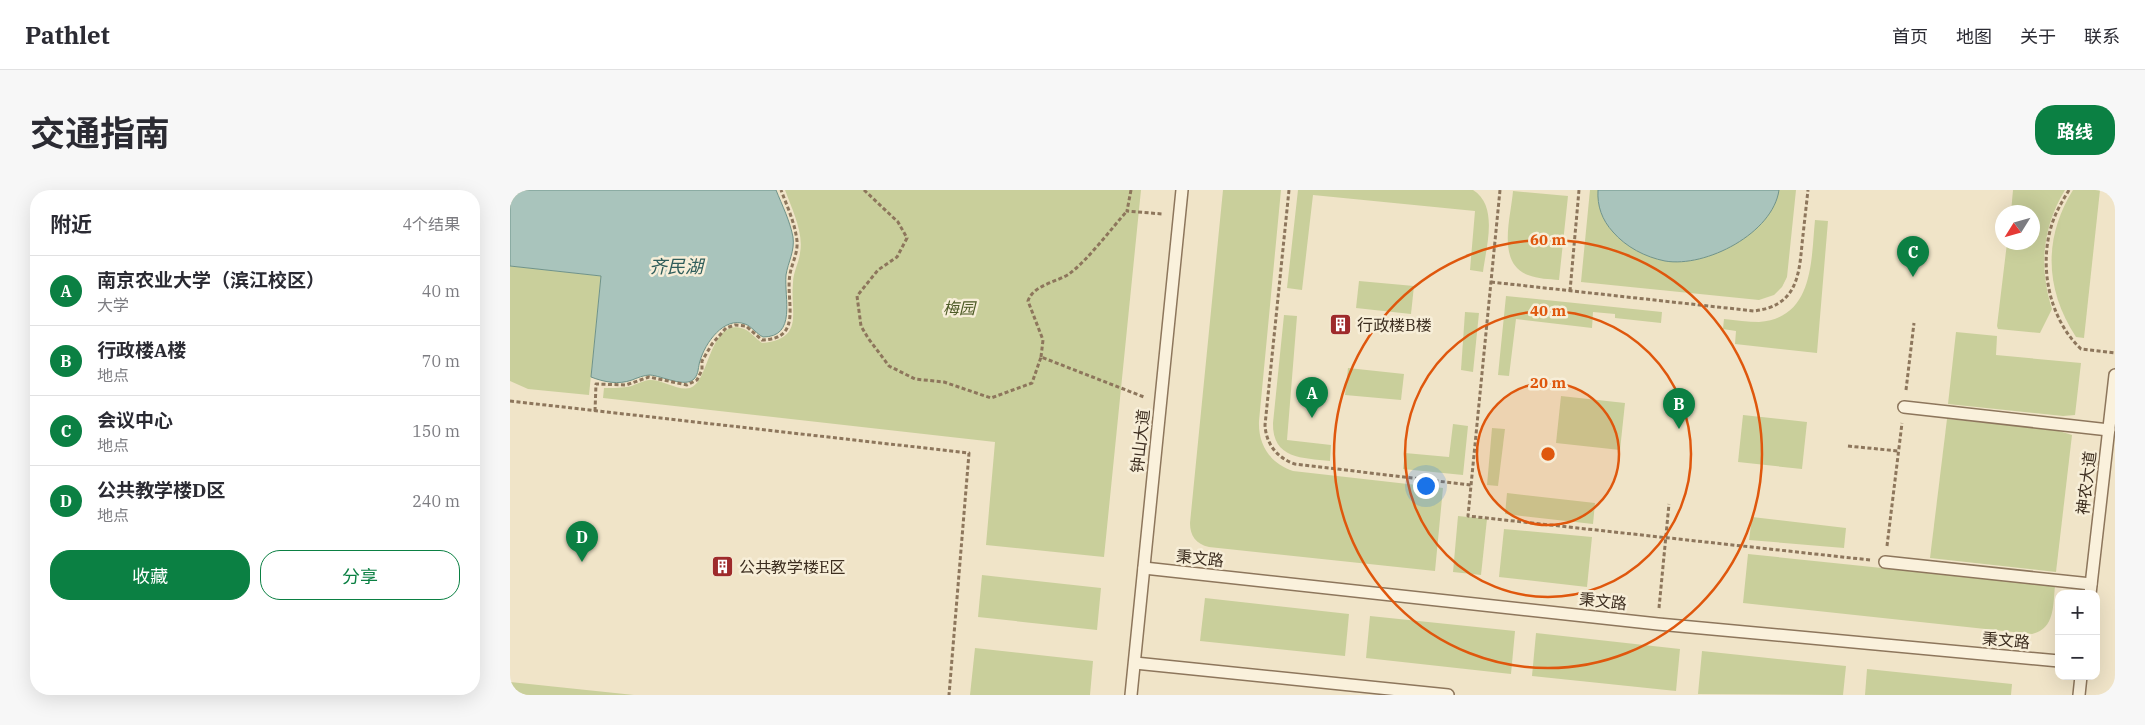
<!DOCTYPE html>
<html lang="zh">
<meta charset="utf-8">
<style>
:root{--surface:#fff;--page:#f7f7f7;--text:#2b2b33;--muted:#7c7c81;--line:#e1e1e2;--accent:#0b8043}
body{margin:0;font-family:"IBM Plex Serif","Noto Sans SC",serif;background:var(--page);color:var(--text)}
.controls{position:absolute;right:15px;bottom:15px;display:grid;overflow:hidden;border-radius:10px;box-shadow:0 5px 20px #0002}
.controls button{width:45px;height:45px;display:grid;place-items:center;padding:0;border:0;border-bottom:1px solid var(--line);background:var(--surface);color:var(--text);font:25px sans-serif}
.compass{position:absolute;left:1485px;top:15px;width:45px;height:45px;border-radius:50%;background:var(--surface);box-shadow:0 5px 20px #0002;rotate:233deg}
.you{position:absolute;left:915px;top:295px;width:18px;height:18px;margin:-12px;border:4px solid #fff;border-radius:50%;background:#1a73e8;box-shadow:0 0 0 8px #1a73e833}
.badge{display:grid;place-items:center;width:32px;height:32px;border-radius:50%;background:var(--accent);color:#fff;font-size:16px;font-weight:700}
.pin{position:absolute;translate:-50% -41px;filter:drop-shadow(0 1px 2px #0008)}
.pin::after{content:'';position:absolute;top:26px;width:18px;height:15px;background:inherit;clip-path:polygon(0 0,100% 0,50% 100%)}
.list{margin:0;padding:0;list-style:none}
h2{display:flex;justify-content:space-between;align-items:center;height:65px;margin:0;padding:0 20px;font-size:21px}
h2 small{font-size:16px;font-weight:400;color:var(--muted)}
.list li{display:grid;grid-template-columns:32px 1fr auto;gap:15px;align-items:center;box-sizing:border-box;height:70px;padding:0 20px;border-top:1px solid var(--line)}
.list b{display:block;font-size:19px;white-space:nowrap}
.list p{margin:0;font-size:16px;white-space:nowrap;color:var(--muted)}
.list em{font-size:16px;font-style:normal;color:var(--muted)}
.actions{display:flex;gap:10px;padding:15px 20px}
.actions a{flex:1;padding:11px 0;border:1px solid var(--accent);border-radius:20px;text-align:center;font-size:18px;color:var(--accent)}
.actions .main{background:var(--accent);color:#fff}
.map{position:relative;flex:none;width:1605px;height:505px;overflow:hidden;border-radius:20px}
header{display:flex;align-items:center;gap:30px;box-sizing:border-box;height:70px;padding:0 25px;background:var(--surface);border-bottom:1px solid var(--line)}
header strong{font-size:24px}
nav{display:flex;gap:28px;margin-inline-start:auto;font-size:18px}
.intro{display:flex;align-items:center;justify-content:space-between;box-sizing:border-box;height:120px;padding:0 30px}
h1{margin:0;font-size:35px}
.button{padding:12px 22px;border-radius:20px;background:var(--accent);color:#fff;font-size:18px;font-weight:700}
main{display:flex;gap:30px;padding:0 30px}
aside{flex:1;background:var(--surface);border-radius:20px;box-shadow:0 5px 20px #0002}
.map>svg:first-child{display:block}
.green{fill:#c9cf9b}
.water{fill:#a9c4bc;stroke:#6f938a}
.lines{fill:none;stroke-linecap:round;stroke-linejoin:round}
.service-casing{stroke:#8d765c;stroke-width:14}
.path{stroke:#8d765c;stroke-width:3;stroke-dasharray:4 2.5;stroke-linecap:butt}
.service{stroke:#faf1dc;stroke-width:11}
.ring{fill:none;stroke:#df570d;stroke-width:2.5}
.labels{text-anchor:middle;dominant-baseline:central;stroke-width:5;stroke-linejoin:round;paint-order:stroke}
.park-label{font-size:16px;font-style:italic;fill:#4d5a26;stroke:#f7eed8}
.poi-label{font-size:16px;fill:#3d2e20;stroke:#f7eed8;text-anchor:start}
.street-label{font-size:16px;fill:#3d2e20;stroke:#f7eed8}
.water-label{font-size:18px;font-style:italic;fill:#2f5d5a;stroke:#f7eed8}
.centre{fill:#df570d;stroke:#f7eed8;stroke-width:2.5}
.ring-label{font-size:15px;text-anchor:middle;font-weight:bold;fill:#df570d;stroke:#f7eed8;stroke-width:5;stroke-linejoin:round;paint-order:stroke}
</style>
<header>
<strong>Pathlet</strong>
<nav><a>首页</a><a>地图</a><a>关于</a><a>联系</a></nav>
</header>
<div class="intro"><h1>交通指南</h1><a class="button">路线</a></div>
<main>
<aside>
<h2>附近<small>4个结果</small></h2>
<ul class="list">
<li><span class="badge">A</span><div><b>南京农业大学（滨江校区）</b><p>大学</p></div><em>40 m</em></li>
<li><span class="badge">B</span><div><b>行政楼A楼</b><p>地点</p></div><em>70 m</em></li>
<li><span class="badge">C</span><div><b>会议中心</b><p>地点</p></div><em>150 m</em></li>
<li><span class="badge">D</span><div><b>公共教学楼D区</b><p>地点</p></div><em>240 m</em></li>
</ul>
<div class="actions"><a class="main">收藏</a><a>分享</a></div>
</aside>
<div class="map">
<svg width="1605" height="505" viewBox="0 0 1605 505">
<rect width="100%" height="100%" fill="#f0e4c8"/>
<!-- green -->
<g class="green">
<path d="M275,0H631L594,367L476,355L485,252L93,208L94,198C101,198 110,198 117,197C124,196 131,191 139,190C152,189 167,201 180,198C200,193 199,126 234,139C240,141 246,149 252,153C295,149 280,122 283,93C283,82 289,73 290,63C294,43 282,19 275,0Z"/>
<path d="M713,0H771L749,231C748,255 760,273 783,281L933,298L925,381L699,357C686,354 680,346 680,333Z"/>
<path d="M788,0H963C989,16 976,57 973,82L960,80L965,21L803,5L792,100L777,98Z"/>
<path d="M1080,0H1088C1087,16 1092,30 1103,42C1116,57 1135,67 1155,71C1196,78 1262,43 1269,0H1286L1277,87L1272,97L1264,105L1249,110L1071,92Z"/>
<path d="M1503,0H1555C1532,38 1529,77 1542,119L1530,143L1488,139L1487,136L1497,53L1522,52V22H1501Z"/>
<path d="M1563,0H1590L1574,148L1566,147C1535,100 1533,48 1563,0Z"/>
<path d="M1003,1L1058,6L1049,90C1039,89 1028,89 1018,85C986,73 1001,27 1003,1Z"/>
<path d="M1305,30L1318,31L1307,163L1225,154L1226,141L1213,139L1214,129C1226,130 1238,132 1249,132C1304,128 1301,70 1305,30Z"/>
<polygon points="0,76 91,86 79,205 18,199 0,191"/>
<polygon points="849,91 904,96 901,124 846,118"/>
<polygon points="996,106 1152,122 1151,133 1105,128 1105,124 1083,122 1082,138 1006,129 999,186 988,185"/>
<polygon points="955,122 969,123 963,182 951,180"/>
<path d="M774,125L787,126L777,250L821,255L820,271C793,268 762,269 763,233Z"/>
<polygon points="1446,142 1487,146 1486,165 1571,173 1565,225 1553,226 1438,214"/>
<polygon points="838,178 894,184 891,210 835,205"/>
<polygon points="1051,206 1115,213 1110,260 1046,253"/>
<polygon points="1233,225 1297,232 1292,279 1228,272"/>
<polygon points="1437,229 1546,240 1562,245 1546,382 1420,368"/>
<polygon points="943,234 958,236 953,285 893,279 895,263 939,267"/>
<polygon points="982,238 995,239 988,296 977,295"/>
<polygon points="997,303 1085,313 1083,334 995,324"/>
<polygon points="948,326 977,329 971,385 943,382"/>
<polygon points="1242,327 1336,338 1334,358 1239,350"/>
<polygon points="994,339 1082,347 1077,397 989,387"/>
<path d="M1238,364L1545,396C1543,415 1545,439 1522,444L1233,413Z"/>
<polygon points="472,385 591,398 587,440 468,427"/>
<polygon points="695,408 839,424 835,466 690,451"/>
<polygon points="860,426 1005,441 1001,484 856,468"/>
<polygon points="1026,443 1170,459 1166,501 1022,486"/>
<polygon points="465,458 583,471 580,505 460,505"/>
<polygon points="1192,461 1336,476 1333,505 1188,504"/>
<polygon points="1357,479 1502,494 1501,505 1355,505"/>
<polygon points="0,492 124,505 0,505"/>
</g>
<!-- water -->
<g class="water">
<path d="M0,0H266C272,15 280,31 283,47C285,61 278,72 276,85C274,108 287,147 253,147C247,144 241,136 235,134C214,126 195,153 190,171C188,176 189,184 184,189C175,198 152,186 140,185C134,185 127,188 122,190C108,195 94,192 81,187L91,86L0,76Z"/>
<path d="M1088,0H1269C1263,43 1196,78 1155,71C1135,67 1116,57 1103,42C1092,30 1087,16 1088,0Z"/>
</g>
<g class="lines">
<defs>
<g id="service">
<polyline points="1394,217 1599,240"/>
<polyline points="1375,372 1581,394"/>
<polyline points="634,378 1148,434 1549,471"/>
<polyline points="1580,404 1605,185"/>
<polyline points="625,473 938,505"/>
<polyline points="621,505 672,0"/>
<polyline points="1569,505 1571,486"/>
</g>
</defs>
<!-- service casing -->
<use href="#service" class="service-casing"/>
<!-- path -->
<g class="path">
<polyline points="354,0 388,32 397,48 387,67 368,80 347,106 351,136 358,148 379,176 405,189 434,192 481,208 522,193 531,167 634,207"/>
<polyline points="621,0 617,21 652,24"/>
<path d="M779,0L755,235C756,254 767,268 785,274L961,295"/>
<polyline points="990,0 958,326 1360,370"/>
<path d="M1559,0C1553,10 1547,20 1543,31C1528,73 1538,128 1571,159L1605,163"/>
<path d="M981,92L1244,121C1285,116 1289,89 1292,54C1294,36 1296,18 1298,0"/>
<polyline points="1060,101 1069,0"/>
<path d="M531,167L533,150L518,111C523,95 547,92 559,84C578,70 601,39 617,21"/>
<polyline points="1396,200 1404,133"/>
<polyline points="0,211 459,263 439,505"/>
<path d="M85,221L86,194L116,195L139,187L177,195L187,190L192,180V171L202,154L216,138L225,135L236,136L252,150C294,149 275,111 280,84C282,73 288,63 287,51C285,33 277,16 271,0"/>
<polyline points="1338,256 1388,261"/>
<polyline points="1377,356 1392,233"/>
<polyline points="1149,418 1159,314"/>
</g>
<!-- service -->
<use href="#service" class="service"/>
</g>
<!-- distance rings -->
<circle cx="1038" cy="264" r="71" fill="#df570d" fill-opacity=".12"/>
<g class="ring">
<circle cx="1038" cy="264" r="71"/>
<circle cx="1038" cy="264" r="143"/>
<circle cx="1038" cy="264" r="214"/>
</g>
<!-- icons -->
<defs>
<symbol id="building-square" viewBox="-11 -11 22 22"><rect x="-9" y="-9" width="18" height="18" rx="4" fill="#9e2a2b" stroke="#f7eed8"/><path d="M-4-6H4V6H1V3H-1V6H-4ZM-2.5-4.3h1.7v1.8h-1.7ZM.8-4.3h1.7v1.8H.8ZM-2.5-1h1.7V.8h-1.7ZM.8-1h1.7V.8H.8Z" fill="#fff"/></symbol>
</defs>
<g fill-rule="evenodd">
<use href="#building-square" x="818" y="122" width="25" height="25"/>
<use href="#building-square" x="200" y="364" width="25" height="25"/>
</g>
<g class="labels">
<!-- park labels -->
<g class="park-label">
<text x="449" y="118">梅园</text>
</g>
<!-- poi labels -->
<g class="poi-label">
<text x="847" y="135">行政楼B楼</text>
<text x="229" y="377">公共教学楼E区</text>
</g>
<!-- street labels -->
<g class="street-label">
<text transform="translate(630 251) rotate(-84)">钟山大道</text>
<text transform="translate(1576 293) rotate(-83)">神农大道</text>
<text transform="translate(690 368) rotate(6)">秉文路</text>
<text transform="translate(1093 411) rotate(6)">秉文路</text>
<text transform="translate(1496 450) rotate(5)">秉文路</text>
</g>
<!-- water labels -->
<g class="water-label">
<text x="166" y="76">齐民湖</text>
</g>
</g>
<circle cx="1038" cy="264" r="8" class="centre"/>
<g class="ring-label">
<text x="1038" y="55">60 m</text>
<text x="1038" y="126">40 m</text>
<text x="1038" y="198">20 m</text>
</g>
</svg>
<div class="controls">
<button>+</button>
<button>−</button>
</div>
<svg class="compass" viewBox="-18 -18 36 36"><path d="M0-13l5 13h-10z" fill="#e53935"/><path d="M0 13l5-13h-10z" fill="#7c7c81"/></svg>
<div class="you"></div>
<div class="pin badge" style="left:802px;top:228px">A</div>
<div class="pin badge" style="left:1169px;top:239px">B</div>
<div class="pin badge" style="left:1403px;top:87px">C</div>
<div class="pin badge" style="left:72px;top:372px">D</div>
</div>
</main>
